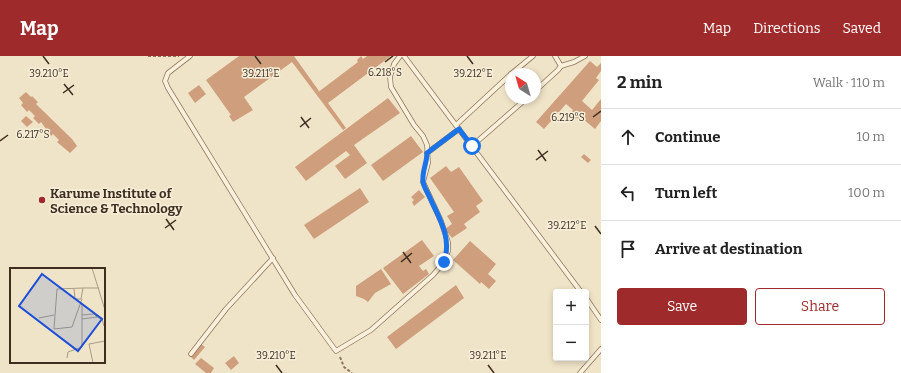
<!DOCTYPE html>
<meta charset="utf-8">
<style>
:root{--surface:#fff;--page:#f6f6f6;--text:#222;--muted:#767676;--line:#e0e0e0;--accent:#9e2a2b}
body{margin:0;font-family:Bitter,serif;background:var(--page);color:var(--text)}
.controls{position:absolute;right:12px;bottom:12px;display:grid;overflow:hidden;border-radius:4px;box-shadow:0 2px 6px #0003}
.controls button{width:36px;height:36px;display:grid;place-items:center;padding:0;border:0;border-bottom:1px solid var(--line);background:var(--surface);color:var(--text);font:20px sans-serif}
.compass{position:absolute;left:505px;top:12px;width:36px;height:36px;border-radius:50%;background:var(--surface);box-shadow:0 2px 6px #0003;rotate:323deg}
.stop{position:absolute;width:12px;height:12px;margin:-9px;border:3px solid #1a73e8;border-radius:50%;background:#fff}
.stop.end{background:#1a73e8;border-color:#fff;box-shadow:0 1px 4px #0008}
.list{margin:0;padding:0;list-style:none}
h2{display:flex;justify-content:space-between;align-items:center;height:52px;margin:0;padding:0 16px;font-size:17px}
h2 small{font-size:13px;font-weight:400;color:var(--muted)}
.list li{display:grid;grid-template-columns:26px 1fr auto;gap:12px;align-items:center;box-sizing:border-box;height:56px;padding:0 16px;border-top:1px solid var(--line)}
.list b{display:block;font-size:15px;white-space:nowrap}
.list em{font-size:13px;font-style:normal;color:var(--muted)}
.actions{display:flex;gap:8px;padding:12px 16px}
.actions a{flex:1;padding:9px 0;border:1px solid var(--accent);border-radius:4px;text-align:center;font-size:14px;color:var(--accent)}
.actions .main{background:var(--accent);color:#fff}
.icon{flex:none;width:22px;height:22px;fill:none;stroke:currentColor;stroke-width:2;stroke-linecap:round;stroke-linejoin:round}
.map{position:relative;flex:none;width:601px;height:317px;overflow:hidden}
header{display:flex;align-items:center;gap:24px;box-sizing:border-box;height:56px;padding:0 20px;background:var(--accent);color:#fff}
header strong{font-size:19px}
nav{display:flex;gap:22px;margin-inline-start:auto;font-size:14px}
main{display:flex}
aside{flex:1;background:var(--surface)}
.map>svg:first-child{display:block}
.building{fill:#cf9f7d}
.lines{fill:none;stroke-linecap:round;stroke-linejoin:round}
.lane-casing{stroke:#8d765c;stroke-width:5.5}
.path{stroke:#8d765c;stroke-width:2;stroke-dasharray:3 2;stroke-linecap:butt}
.lane{stroke:#faf1dc;stroke-width:4}
.route{stroke:#1a73e8;stroke-width:5}
.ticks{fill:none;stroke:#3d2e20;stroke-width:1.5}
.poi-dot{fill:#9e2a2b;stroke:#f7eed8;stroke-width:1.5}
.labels{text-anchor:middle;dominant-baseline:central;stroke-width:3;stroke-linejoin:round;paint-order:stroke}
.poi-label{font-size:13px;font-weight:bold;fill:#3d2e20;stroke:#f7eed8;text-anchor:start}
.inset-road{fill:none;stroke:#a89b85;stroke-width:1}
.view{fill:#1d4ed8;fill-opacity:0.15;stroke:#1d4ed8;stroke-width:2}
.inset-edge{fill:none;stroke:#3d2e20;stroke-width:2}
.ticks-label{font-size:10px;text-anchor:middle;fill:#3d2e20;stroke:#f7eed8;stroke-width:3;stroke-linejoin:round;paint-order:stroke}
</style>
<header>
<strong>Map</strong>
<nav><a>Map</a><a>Directions</a><a>Saved</a></nav>
</header>
<main>
<div class="map">
<svg width="601" height="317" viewBox="0 0 601 317">
<rect width="100%" height="100%" fill="#f0e4c8"/>
<!-- building -->
<g class="building">
<polygon points="239,0 294,0 319,35 317,37 358,6 357,4 361,0 363,3 367,0 391,0 328,47 346,72 343,74 292,6 244,41 253,54 233,66 229,60 231,59 206,24"/>
<polygon points="590,5 597,11 601,7 601,15 596,22 599,24 582,45 592,54 601,43 601,65 595,73 583,63 581,65 577,62 575,63 570,58 573,54 566,48 544,73 536,66"/>
<polygon points="199,29 206,38 195,47 188,37"/>
<polygon points="26,36 31,41 32,40 38,46 36,48 72,83 77,90 70,97 57,86 59,84 53,78 51,80 41,66 39,68 33,62 35,60 29,54 27,56 21,49 23,47 19,42"/>
<polygon points="388,42 400,57 354,89 367,107 345,123 335,110 350,99 346,95 306,125 295,111"/>
<polygon points="26,60 33,66 27,71 21,65"/>
<polygon points="411,80 423,96 383,125 371,109"/>
<polygon points="584,98 591,104 588,107 581,101"/>
<polygon points="446,110 451,116 459,111 483,145 476,150 480,156 464,168 467,172 452,182 445,173 452,168 447,160 454,156 430,122"/>
<polygon points="360,132 369,146 314,183 304,169"/>
<polygon points="419,134 425,141 414,150 412,146 414,144 411,141"/>
<polygon points="422,184 434,200 419,210 423,215 426,213 429,218 403,238 383,212"/>
<polygon points="470,185 496,208 488,218 496,225 489,233 481,226 480,228 453,204"/>
<polygon points="381,213 391,228 375,237 368,246 364,243 356,240 356,230"/>
<polygon points="456,229 464,242 396,293 387,281"/>
<polygon points="201,288 205,291 194,304 191,301"/>
<polygon points="234,300 239,307 231,314 225,307"/>
<polygon points="201,302 214,312 211,317 206,317 195,308"/>
</g>
<g class="lines">
<defs>
<g id="lane">
<polyline points="190,0 168,17 165,25 168,32 295,239 336,295 371,274 433,219 444,206 448,195 448,186 441,165 423,126 428,107 427,89 423,80 414,69 391,31 390,21 394,8 400,0"/>
<polyline points="404,0 581,236"/>
<polyline points="561,10 574,6 585,0"/>
<polyline points="511,18 533,0"/>
<polyline points="535,35 558,14 561,10 555,0"/>
<polyline points="456,69 511,18"/>
<polyline points="472,90 527,42"/>
<polyline points="427,97 459,73"/>
<polyline points="586,242 601,264"/>
<polyline points="191,298 226,253 273,202"/>
<polyline points="580,317 601,293"/>
</g>
</defs>
<!-- lane casing -->
<use href="#lane" class="lane-casing"/>
<!-- path -->
<g class="path">
<polyline points="148,0 179,0"/>
<polyline points="340,301 344,311 352,317"/>
</g>
<!-- lane -->
<use href="#lane" class="lane"/>
</g>
<g class="lines">
<!-- route -->
<path class="route" d="M444,206C452,182 440,164 430,142C428,137 423,130 423,125C422,115 427,107 427,97L459,73L472,90"/>
</g>
<!-- ticks -->
<path class="ticks" d="M43,0L49,8M255,0L261,8M467,0L473,8M385,6L393,0M64,28L73,39M63,37L74,29M301,61L309,72M593,61L601,55M300,71L311,62M0,85L8,79M538,94L546,105M536,104L548,95M166,163L174,174M595,170L601,178M165,172L176,164M403,196L411,207M401,206L412,197M276,309L282,317M488,309L494,317"/>
<!-- markers -->
<circle class="poi-dot" cx="42" cy="144" r="4"/>
<g class="labels">
<!-- poi labels -->
<g class="poi-label">
<text x="50" y="137">Karume Institute of<tspan x="50" dy="15">Science &amp; Technology</tspan></text>
</g>
</g>
<!-- overview -->
<g transform="translate(10 212)">
<rect width="95" height="95" fill="#f0e4c8"/>
<path class="inset-road" d="M82,0L95,42M64,21L65,31H71L73,20H89M72,31L62,59L44,61L47,21L73,20M87,49L92,51L94,58M29,50L44,47M72,51L87,49L84,46L72,47M95,73V87M57,90L58,84L72,79V36M83,95L79,76L95,73"/>
<path class="view" d="M32,6L92,51L68,83L9,38Z"/>
<rect width="95" height="95" class="inset-edge"/>
</g>
<g class="ticks-label">
<text x="385" y="20">6.218°S</text>
<text x="49" y="21">39.210°E</text>
<text x="261" y="21">39.211°E</text>
<text x="473" y="21">39.212°E</text>
<text x="568" y="65">6.219°S</text>
<text x="33" y="82">6.217°S</text>
<text x="567" y="173">39.212°E</text>
<text x="276" y="303">39.210°E</text>
<text x="488" y="303">39.211°E</text>
</g>
</svg>
<div class="controls">
<button>+</button>
<button>−</button>
</div>
<svg class="compass" viewBox="-18 -18 36 36"><path d="M0-13l5 13h-10z" fill="#e53935"/><path d="M0 13l5-13h-10z" fill="#767676"/></svg>
<div class="stop" style="left:472px;top:90px"></div>
<div class="stop end" style="left:444px;top:206px"></div>
</div>
<aside>
<h2>2 min<small>Walk · 110 m</small></h2>
<ul class="list">
<li><svg class="icon" aria-label="ahead" viewBox="0 0 24 24"><path d="M12 20V5M6 11l6-6 6 6"/></svg><div><b>Continue</b></div><em>10 m</em></li>
<li><svg class="icon" aria-label="left" viewBox="0 0 24 24"><path d="M17 20v-9H6M10 6l-5 5 5 5"/></svg><div><b>Turn left</b></div><em>100 m</em></li>
<li><svg class="icon" aria-label="arrive" viewBox="0 0 24 24"><path d="M6 21V4h12l-3 4 3 4H6"/></svg><div><b>Arrive at destination</b></div></li>
</ul>
<div class="actions"><a class="main">Save</a><a>Share</a></div>
</aside>
</main>
